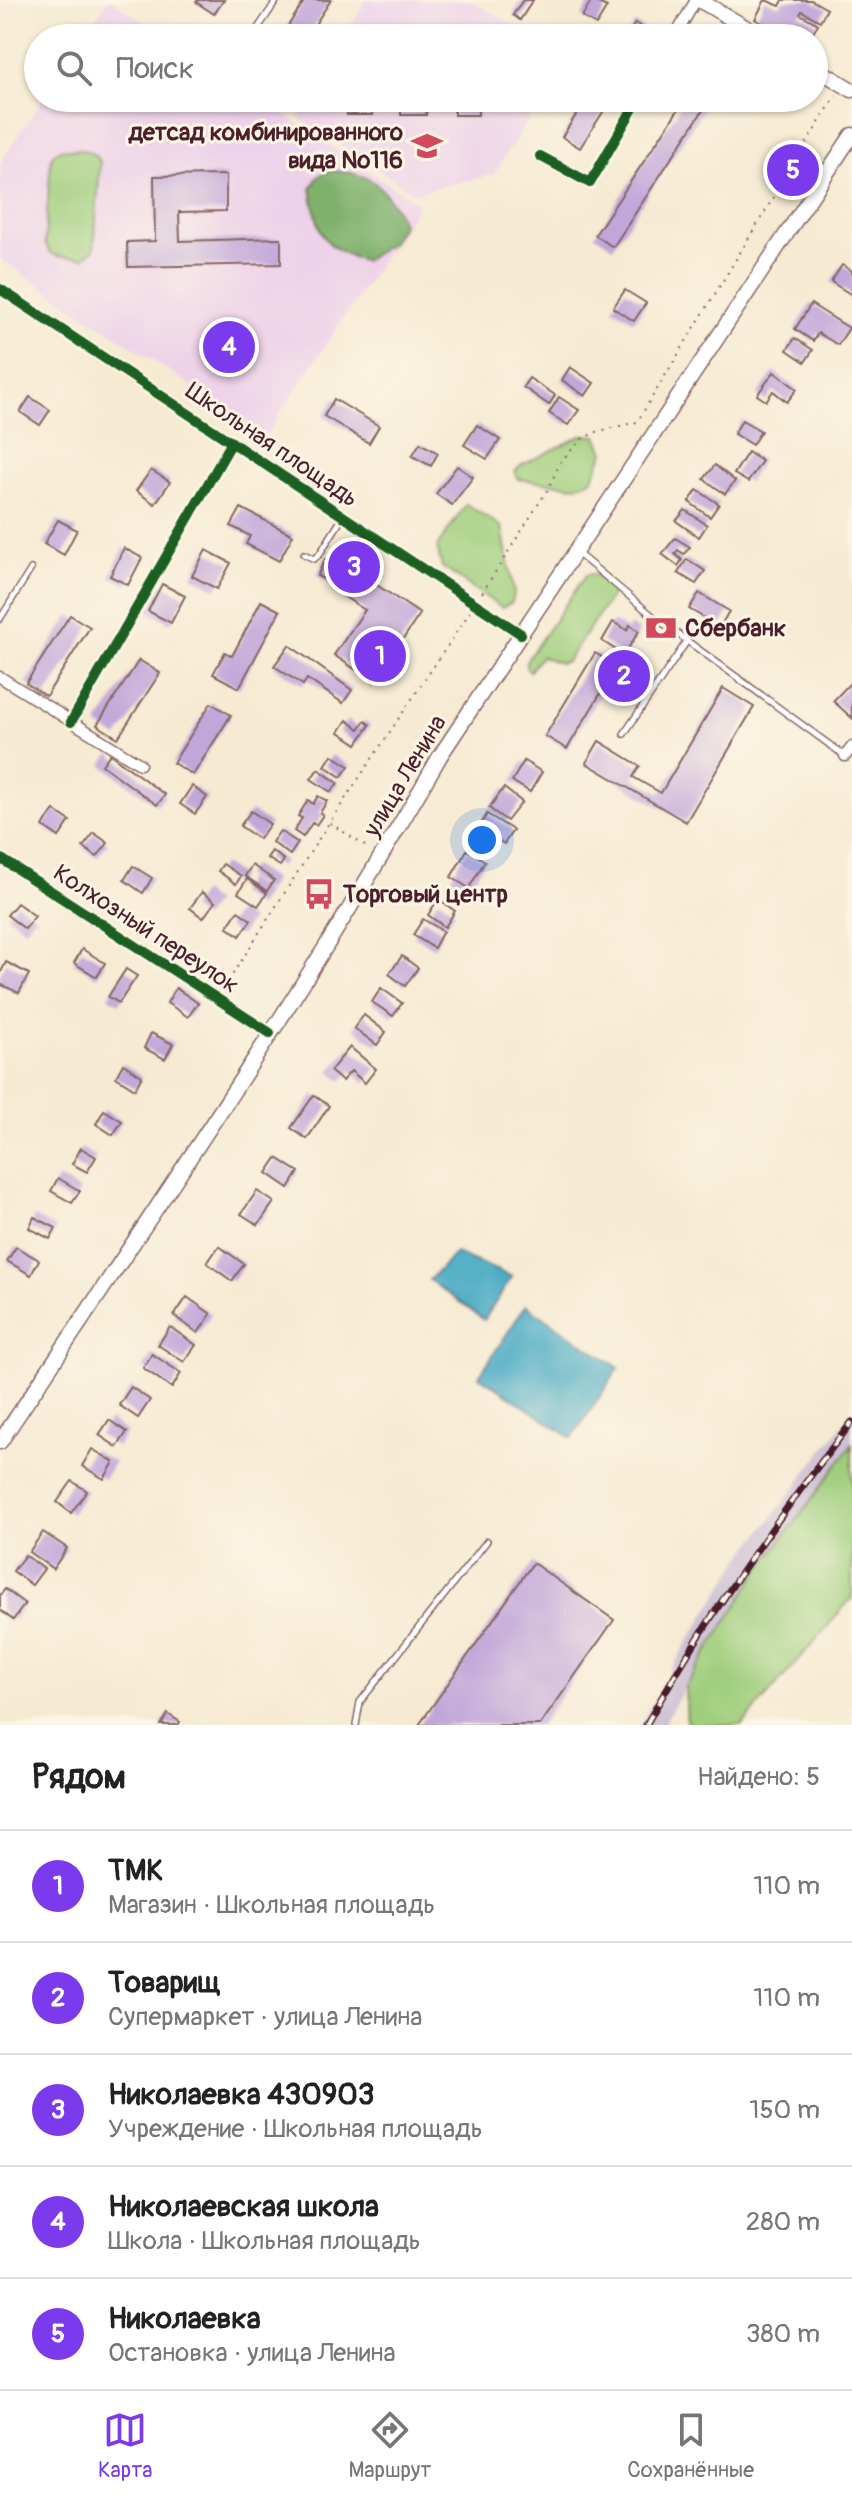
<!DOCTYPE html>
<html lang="ru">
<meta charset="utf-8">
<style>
:root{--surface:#fff;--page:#f6f6f6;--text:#222;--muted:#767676;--line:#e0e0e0;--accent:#7c3aed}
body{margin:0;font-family:Pangolin,sans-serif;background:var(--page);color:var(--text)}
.you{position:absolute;left:482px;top:840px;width:28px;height:28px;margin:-20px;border:6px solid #fff;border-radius:50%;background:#1a73e8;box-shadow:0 0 0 12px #1a73e833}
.badge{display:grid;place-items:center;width:52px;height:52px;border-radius:50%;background:var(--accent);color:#fff;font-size:26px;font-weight:700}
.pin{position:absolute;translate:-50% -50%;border:4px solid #fff;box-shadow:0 2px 8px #0006}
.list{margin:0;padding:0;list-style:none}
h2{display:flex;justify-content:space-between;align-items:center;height:104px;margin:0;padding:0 32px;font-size:34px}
h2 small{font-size:26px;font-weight:400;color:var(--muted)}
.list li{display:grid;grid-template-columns:52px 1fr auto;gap:24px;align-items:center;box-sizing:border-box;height:112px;padding:0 32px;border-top:2px solid var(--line)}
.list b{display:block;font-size:30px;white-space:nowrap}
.list p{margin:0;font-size:26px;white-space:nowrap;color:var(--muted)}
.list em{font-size:26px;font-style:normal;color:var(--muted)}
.icon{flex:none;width:44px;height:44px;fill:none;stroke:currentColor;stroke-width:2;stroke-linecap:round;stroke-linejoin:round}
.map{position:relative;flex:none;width:852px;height:1725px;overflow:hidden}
.search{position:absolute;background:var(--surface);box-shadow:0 2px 6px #0004;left:24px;right:24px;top:24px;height:88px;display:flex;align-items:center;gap:20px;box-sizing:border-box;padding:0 28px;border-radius:44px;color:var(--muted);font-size:30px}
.sheet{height:664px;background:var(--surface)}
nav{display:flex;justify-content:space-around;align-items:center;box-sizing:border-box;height:112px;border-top:2px solid var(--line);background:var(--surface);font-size:22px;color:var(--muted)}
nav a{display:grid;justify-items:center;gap:4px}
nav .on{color:var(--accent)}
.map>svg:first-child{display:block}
.built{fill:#edd1e9}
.industrial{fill:#ccbfd4}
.green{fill:#9fce7c;stroke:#747654;stroke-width:2}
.forest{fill:#7fb16c;stroke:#64684c;stroke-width:2}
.water{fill:#43a8c3;stroke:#466477;stroke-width:2}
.building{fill:#c1a6d9}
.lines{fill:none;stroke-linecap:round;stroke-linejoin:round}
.lane-casing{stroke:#866665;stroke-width:8}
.street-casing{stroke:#866665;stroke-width:13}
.secondary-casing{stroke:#866665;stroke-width:17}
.path{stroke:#866665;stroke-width:2;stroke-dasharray:2 6;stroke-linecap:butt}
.lane{stroke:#fff;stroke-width:5}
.street{stroke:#fff;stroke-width:10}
.secondary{stroke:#fff;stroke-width:14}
.rail-casing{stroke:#4a1f2b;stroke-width:7}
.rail{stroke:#fcf5e5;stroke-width:4;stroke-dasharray:12;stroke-linecap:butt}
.cycleway-casing{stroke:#fcf5e5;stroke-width:15}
.cycleway{stroke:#1b5e20;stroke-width:10}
.labels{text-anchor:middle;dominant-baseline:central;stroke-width:6;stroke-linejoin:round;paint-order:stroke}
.poi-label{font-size:24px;font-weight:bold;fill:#4a1f2b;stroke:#fcf5e5;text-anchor:start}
.street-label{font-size:24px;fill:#4a1f2b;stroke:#fcf5e5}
</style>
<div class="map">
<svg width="852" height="1725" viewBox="0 0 852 1725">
<rect width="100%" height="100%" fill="#fcf5e5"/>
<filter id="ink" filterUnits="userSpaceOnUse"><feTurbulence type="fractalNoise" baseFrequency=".0125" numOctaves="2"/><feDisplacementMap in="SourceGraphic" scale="16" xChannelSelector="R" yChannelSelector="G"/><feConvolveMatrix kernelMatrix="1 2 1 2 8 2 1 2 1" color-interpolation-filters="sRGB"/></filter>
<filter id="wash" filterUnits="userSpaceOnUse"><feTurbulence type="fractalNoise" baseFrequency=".006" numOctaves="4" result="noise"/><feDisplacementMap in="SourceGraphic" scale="32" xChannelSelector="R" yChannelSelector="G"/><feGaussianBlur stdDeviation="1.8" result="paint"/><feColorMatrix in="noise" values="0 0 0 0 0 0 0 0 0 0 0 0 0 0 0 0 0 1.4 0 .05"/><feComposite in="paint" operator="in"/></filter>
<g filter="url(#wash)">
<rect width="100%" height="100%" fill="#f6ead2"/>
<!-- built -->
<g class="built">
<polygon points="108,0 111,0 168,38 83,38"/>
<polygon points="366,0 469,0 537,38 344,38"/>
<polygon points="43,98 259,98 419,204 266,435 0,259 0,163"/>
<polygon points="310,98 542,98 494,174 415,193 298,118"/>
</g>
<!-- industrial -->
<polygon class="industrial" points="852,1412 852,1445 760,1569 685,1687 663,1725 640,1725 672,1668 739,1561"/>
<!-- green -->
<g class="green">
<path d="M61,149C77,150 92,147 100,162L94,249L84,258C66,256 50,261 45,242L51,159L54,153Z"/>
<polygon points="583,435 597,436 604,452 592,480 576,486 518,479 515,472 520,466"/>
<polygon points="466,504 502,527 514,594 512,602 502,608 442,567 437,547"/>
<polygon points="594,574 612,587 612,595 567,661 559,663 541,656 530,671 526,668 526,661 586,575"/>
<polygon points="852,1445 852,1598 742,1725 687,1725 685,1687 760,1569"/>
</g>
<!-- forest -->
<path class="forest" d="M328,171C371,171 386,187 403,224L392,242L364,261C318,246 320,233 311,189L318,177Z"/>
<!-- water -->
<g class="water">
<polygon points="456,1253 512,1277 484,1320 429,1280"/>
<polygon points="526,1305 619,1368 572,1438 479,1376"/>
</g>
<g id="blocks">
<!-- building -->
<g class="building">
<polygon points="198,0 224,0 214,14 196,2"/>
<polygon points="305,0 331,0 306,38 280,38"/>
<polygon points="523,0 533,0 520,20 513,15"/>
<polygon points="592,0 607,7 596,25 582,17"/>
<polygon points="765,0 780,6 783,0 811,0 827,9 820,21 802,11 800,14 818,24 810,38 789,38 755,19"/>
<polygon points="635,23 653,34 650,38 625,38"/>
<rect x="347" y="98" width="25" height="17"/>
<rect x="401" y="98" width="25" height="17"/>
<rect x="454" y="98" width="24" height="17"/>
<polygon points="587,98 612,98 580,148 562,137"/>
<polygon points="686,98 711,98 613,247 595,235"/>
<polygon points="226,175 226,211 179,212 180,241 281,238 281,264 128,267 127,242 155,241 154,176"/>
<polygon points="842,265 852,271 852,295 831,282"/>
<polygon points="625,290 646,303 634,321 613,308"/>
<polygon points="811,304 849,328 838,345 818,333 813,341 795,329"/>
<polygon points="795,338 813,350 805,362 787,350"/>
<polygon points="570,367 594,383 585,396 562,380"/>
<polygon points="774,372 797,389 787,402 773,391 766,401 757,395"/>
<polygon points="529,378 555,395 549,405 523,387"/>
<polygon points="30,397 50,410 40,425 20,412"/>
<polygon points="559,397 579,410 568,425 549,413"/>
<polygon points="334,399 379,426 369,443 324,416"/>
<polygon points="742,420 761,431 752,445 734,434"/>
<polygon points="477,425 500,440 487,459 464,445"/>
<polygon points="420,443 438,453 431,466 412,456"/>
<polygon points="748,452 762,461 748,482 734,474"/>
<polygon points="715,465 735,481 725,494 704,479"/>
<polygon points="457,466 473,477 452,505 436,494"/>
<polygon points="151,470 170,482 155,504 136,491"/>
<polygon points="697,490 719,504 710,517 689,502"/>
<polygon points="241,508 293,535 279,561 246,544 250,536 231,526"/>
<polygon points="685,510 707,525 699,537 676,521"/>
<polygon points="58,520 77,530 64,555 44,544"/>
<polygon points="675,538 690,547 684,554 678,550 675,554 682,560 678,566 662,554"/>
<polygon points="124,548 142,558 128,585 110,576"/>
<polygon points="206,550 231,563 217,589 192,576"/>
<polygon points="325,559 345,569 336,585 317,576"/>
<polygon points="687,559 705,571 696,584 678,573"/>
<polygon points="359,573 420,614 374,682 334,655 365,610 343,596"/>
<polygon points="162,584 185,596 171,623 148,611"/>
<polygon points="699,593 729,611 720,627 689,609"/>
<polygon points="261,601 280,611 239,688 213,674 225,652 232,656"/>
<polygon points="70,615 90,627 46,696 26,683"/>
<polygon points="613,622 627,630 630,625 639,631 624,655 602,641"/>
<polygon points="289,645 352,690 343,703 307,679 303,685 274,666"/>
<polygon points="595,653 617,666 567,749 545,736"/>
<polygon points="139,660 160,673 118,738 97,725"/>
<polygon points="852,681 852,718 833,701"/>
<polygon points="723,688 754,707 686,822 586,763 599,741 640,766 633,777 661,793"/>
<polygon points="211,703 231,715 193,775 173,763"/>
<polygon points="347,720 359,729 365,721 370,725 357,744 339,732"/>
<polygon points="110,754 165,795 157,805 102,765"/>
<polygon points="332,755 349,766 341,777 325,766"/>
<polygon points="524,761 542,772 530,792 512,781"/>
<polygon points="318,769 338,783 331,792 311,779"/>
<polygon points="192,786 207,797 195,814 180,804"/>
<polygon points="504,788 522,802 507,821 489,808"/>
<polygon points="318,796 327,801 320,813 323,815 316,825 312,823 303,837 294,831 302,818 298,816 308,800 313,804"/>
<polygon points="54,810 70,821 59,837 43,826"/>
<polygon points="251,811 270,824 259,839 240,826"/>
<polygon points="487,814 513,830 504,844 492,837 487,844 474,836"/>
<polygon points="280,831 298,843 290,855 272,842"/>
<polygon points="94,833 108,843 97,857 83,847"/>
<polygon points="467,850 485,861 469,888 451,877"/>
<polygon points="272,851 284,860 280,866 267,858"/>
<polygon points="223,864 241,876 236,884 218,871"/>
<polygon points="252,865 274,880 267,891 245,876"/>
<polygon points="133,866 152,878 143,893 124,880"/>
<polygon points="247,879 267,893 258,906 238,893"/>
<polygon points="202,892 215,902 203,918 190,908"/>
<polygon points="438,899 455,911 445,927 428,915"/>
<polygon points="17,903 35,916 25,929 7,915"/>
<polygon points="238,911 251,920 240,936 227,927"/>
<polygon points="423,919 443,931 434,948 413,935"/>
<polygon points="82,949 105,963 97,977 74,963"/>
<polygon points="402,956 418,968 405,986 389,974"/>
<polygon points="6,962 29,974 19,993 0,984 0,974"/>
<polygon points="126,969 137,976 119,1003 108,997"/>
<polygon points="176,988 198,1003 188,1017 167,1003"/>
<polygon points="381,988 402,1003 393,1016 372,1002"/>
<polygon points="364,1015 386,1032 377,1045 354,1028"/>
<polygon points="151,1033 173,1044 165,1059 144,1048"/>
<polygon points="350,1047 376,1069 365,1083 351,1071 342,1081 330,1071"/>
<polygon points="123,1064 142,1076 135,1089 116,1077"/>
<polygon points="314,1095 329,1106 307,1139 291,1128"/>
<polygon points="104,1110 122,1121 113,1135 96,1124"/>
<polygon points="81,1148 96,1157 87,1172 72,1164"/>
<polygon points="277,1158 299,1172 289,1188 267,1173"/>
<polygon points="58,1178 80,1191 72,1203 51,1191"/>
<polygon points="257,1191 274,1202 258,1225 241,1214"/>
<polygon points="34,1217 56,1228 50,1239 29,1228"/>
<polygon points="219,1246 244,1264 232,1281 207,1263"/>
<polygon points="16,1247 39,1260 31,1275 7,1261"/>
<polygon points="187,1297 211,1314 198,1333 174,1316"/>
<polygon points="170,1327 196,1345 184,1362 158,1345"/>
<polygon points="152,1354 181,1373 172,1388 143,1368"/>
<polygon points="131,1387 150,1400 138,1418 119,1405"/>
<polygon points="109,1420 127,1432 117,1447 99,1435"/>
<polygon points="92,1449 114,1462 104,1479 82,1466"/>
<polygon points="72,1481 87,1491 71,1513 57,1502"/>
<polygon points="43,1532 67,1548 53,1569 29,1552"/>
<polygon points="25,1555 44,1569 32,1585 13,1571"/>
<polygon points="533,1563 614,1620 540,1725 419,1725"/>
<polygon points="5,1589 25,1604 13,1620 0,1610 0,1595"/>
<polygon points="168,1714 180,1722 178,1725 161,1725"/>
</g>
</g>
</g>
<g filter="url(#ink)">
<use href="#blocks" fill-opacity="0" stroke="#866665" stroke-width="2"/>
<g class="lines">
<defs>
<g id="lane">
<polyline points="256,31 277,0"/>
<polyline points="576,552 653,616 845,756"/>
<polyline points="304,554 314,559 319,555 343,517"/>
<polyline points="0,619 31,569"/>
<polyline points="624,734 687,641"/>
<polyline points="356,1725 360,1702 487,1541"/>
</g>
<g id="street">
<polyline points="674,38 696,0"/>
<polyline points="540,156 590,183 639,98"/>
<polyline points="0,289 521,634"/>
<polyline points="0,677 140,764"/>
<polyline points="71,722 232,442"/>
<polyline points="845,756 852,747"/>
<polyline points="0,858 270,1033"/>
</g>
<g id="secondary">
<polyline points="699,0 764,38"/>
<polyline points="814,67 852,90"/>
<path d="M0,1442C151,1216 305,992 440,756L852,135"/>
</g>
</defs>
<!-- lane casing -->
<use href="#lane" class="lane-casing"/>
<!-- street casing -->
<use href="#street" class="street-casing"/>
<!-- secondary casing -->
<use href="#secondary" class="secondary-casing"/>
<!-- path -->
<g class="path">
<polyline points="482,593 548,489 561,461 583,438 599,431 637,422 836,95"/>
<polyline points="330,823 368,848"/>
<polyline points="224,988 329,823 470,612"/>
</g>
<!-- lane -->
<use href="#lane" class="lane"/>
<!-- street -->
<use href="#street" class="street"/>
<!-- secondary -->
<use href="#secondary" class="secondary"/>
<defs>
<path id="rail" d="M646,1725C706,1618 776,1519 852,1422"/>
</defs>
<!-- rail casing -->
<use href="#rail" class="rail-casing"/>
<!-- rail -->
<use href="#rail" class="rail"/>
<defs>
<g id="cycleway">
<polyline points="540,156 590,183 639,98"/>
<polyline points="0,289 521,634"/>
<polyline points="71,722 232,442"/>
<polyline points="0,858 270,1033"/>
</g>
</defs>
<!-- cycleway casing -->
<use href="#cycleway" class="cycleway-casing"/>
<!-- cycleway -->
<use href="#cycleway" class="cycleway"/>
</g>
</g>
<!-- icons -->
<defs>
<symbol id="school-bare" viewBox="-9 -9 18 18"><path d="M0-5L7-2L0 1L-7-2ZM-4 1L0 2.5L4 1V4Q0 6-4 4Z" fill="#d1495b" stroke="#fcf5e5" stroke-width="2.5" paint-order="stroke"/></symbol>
<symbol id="bank-bare" viewBox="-9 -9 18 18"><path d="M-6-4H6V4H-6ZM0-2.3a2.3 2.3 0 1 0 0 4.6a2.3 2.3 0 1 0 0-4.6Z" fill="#d1495b" stroke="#fcf5e5" stroke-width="2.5" paint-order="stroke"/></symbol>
<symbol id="bus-bare" viewBox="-9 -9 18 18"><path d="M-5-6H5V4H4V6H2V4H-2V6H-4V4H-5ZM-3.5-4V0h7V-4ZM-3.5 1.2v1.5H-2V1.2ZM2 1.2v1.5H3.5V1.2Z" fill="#d1495b" stroke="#fcf5e5" stroke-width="2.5" paint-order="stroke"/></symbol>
</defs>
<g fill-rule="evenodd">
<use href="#school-bare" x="405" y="124" width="44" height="44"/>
<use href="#bank-bare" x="639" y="606" width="44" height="44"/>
<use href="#bus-bare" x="297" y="872" width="44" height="44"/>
</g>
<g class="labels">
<!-- poi labels -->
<g class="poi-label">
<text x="403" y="132" text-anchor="end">детсад комбинированного<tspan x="403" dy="28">вида №116</tspan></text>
<text x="685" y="628">Сбербанк</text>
<text x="343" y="894">Торговый центр</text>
</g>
<!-- street labels -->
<g class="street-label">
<text transform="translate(272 445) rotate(34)">Школьная площадь</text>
<text transform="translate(405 776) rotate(-59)">улица Ленина</text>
<text transform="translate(146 929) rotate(33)">Колхозный переулок</text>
</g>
</g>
</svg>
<div class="you"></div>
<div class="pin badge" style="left:380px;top:656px">1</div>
<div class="pin badge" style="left:624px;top:676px">2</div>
<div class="pin badge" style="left:354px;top:567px">3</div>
<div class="pin badge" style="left:229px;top:347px">4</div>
<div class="pin badge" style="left:793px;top:170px">5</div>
<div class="search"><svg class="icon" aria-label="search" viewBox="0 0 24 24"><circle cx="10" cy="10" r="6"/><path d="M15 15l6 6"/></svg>Поиск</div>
</div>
<section class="sheet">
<h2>Рядом<small>Найдено: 5</small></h2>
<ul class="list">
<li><span class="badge">1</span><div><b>ТМК</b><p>Магазин · Школьная площадь</p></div><em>110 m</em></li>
<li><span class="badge">2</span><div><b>Товарищ</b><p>Супермаркет · улица Ленина</p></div><em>110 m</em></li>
<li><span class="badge">3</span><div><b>Николаевка 430903</b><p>Учреждение · Школьная площадь</p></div><em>150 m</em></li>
<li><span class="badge">4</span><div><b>Николаевская школа</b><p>Школа · Школьная площадь</p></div><em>280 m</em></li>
<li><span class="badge">5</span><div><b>Николаевка</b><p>Остановка · улица Ленина</p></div><em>380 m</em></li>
</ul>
</section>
<nav>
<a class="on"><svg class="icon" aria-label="map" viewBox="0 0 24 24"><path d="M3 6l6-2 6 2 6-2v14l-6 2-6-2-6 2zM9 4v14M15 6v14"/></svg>Карта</a>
<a><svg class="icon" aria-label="directions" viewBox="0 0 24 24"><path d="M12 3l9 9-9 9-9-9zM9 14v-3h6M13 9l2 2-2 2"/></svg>Маршрут</a>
<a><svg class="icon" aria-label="saved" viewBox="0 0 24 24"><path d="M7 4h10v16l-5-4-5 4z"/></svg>Сохранённые</a>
</nav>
